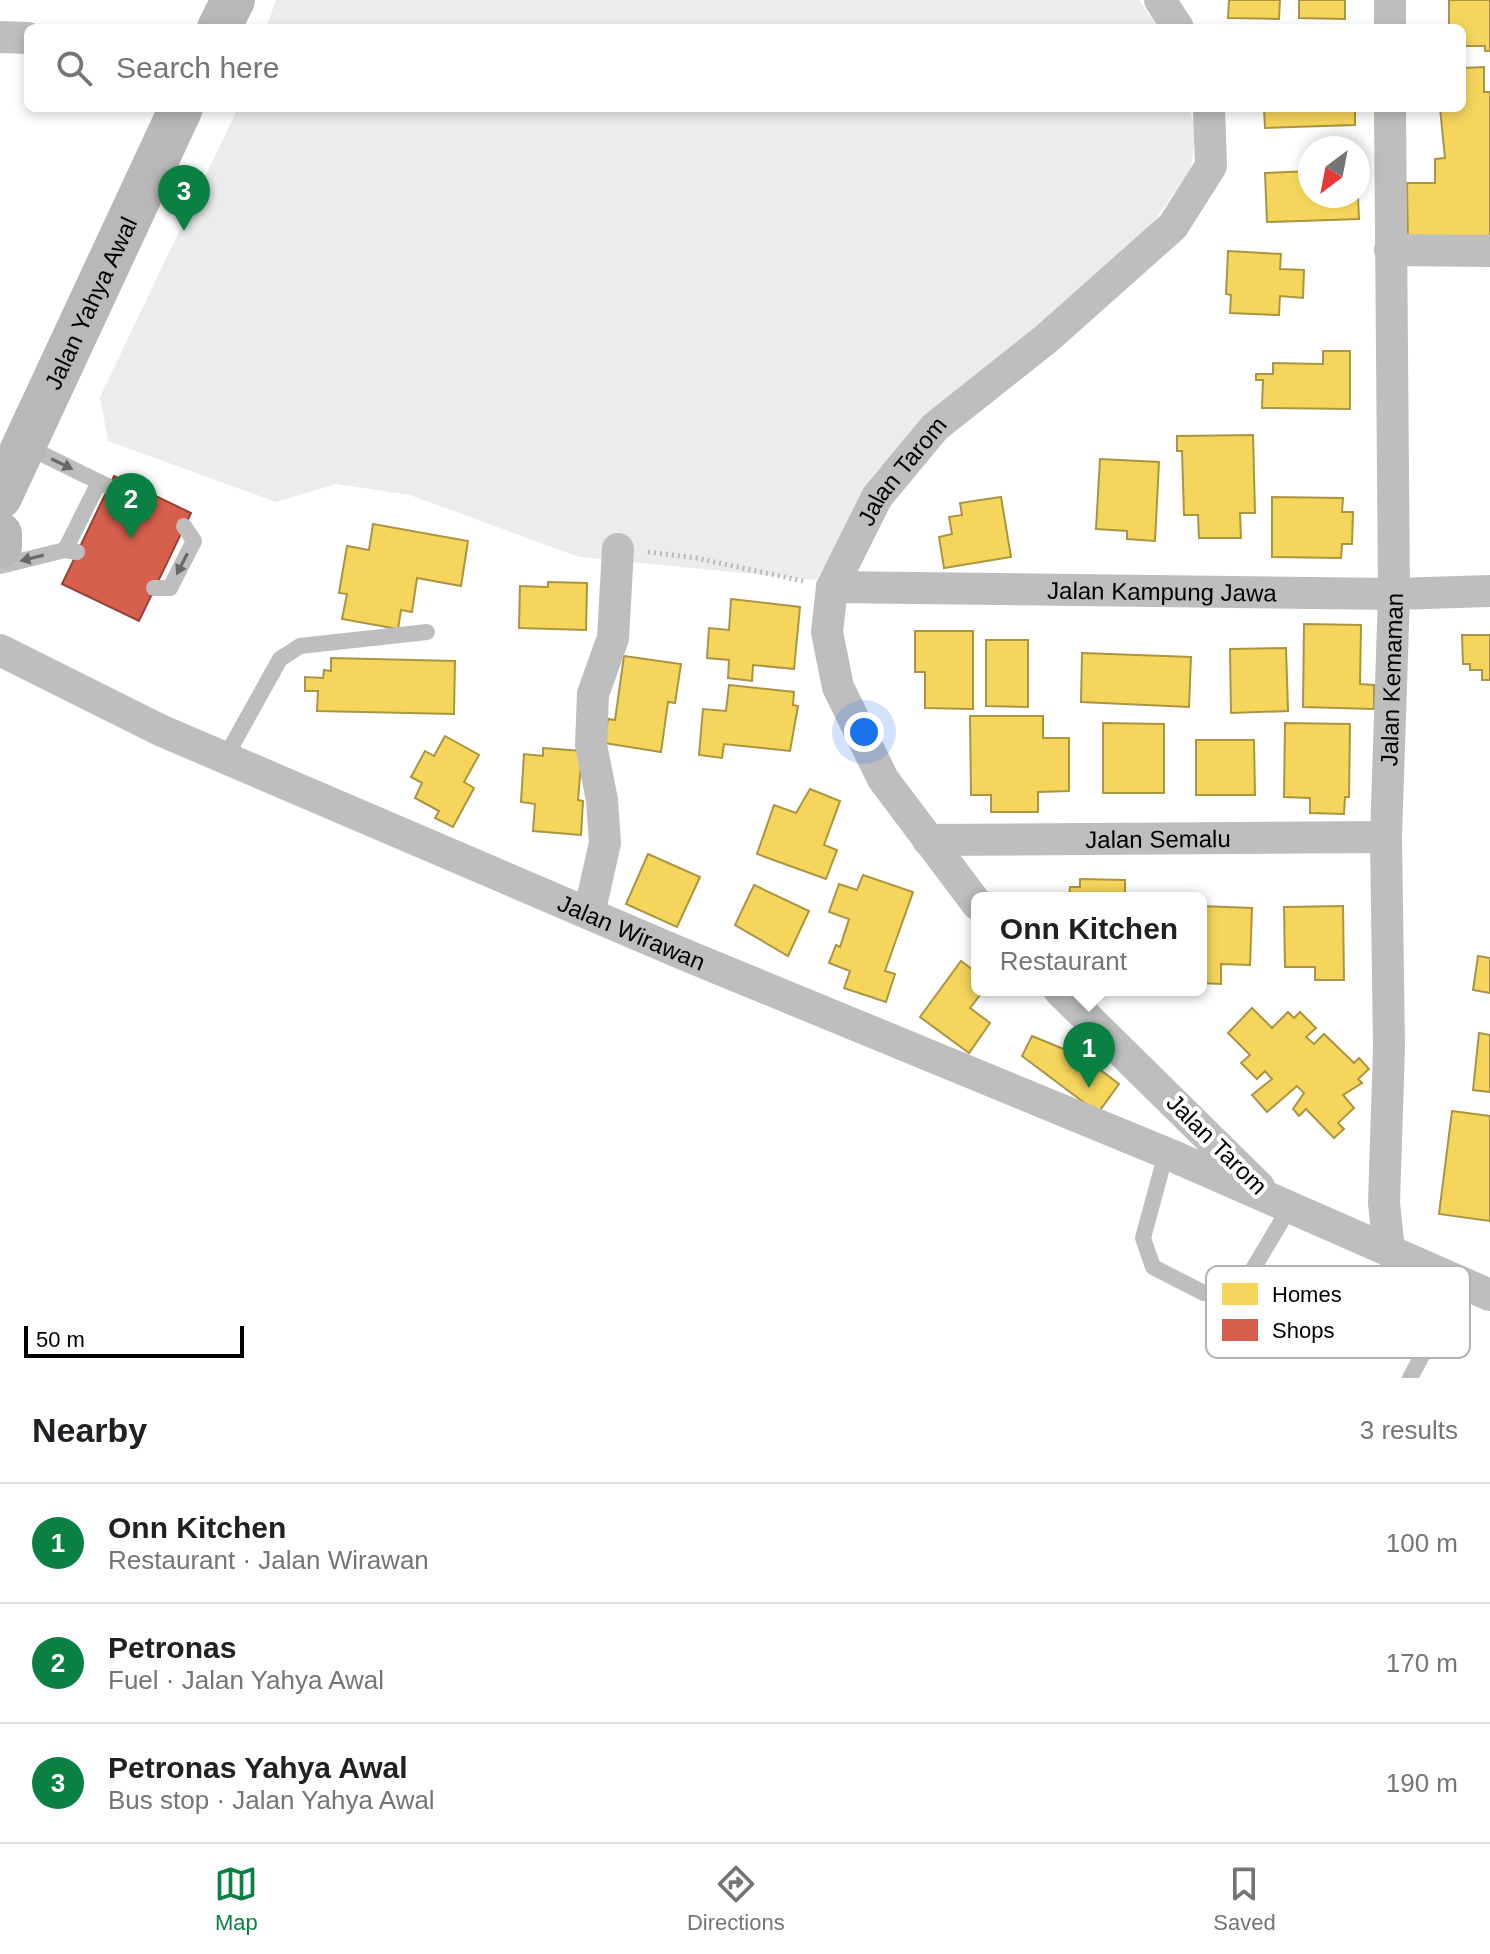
<!DOCTYPE html>
<meta charset="utf-8">
<style>
:root{--surface:#fff;--page:#f2f2f2;--text:#202124;--muted:#757577;--line:#e0e0e0;--accent:#0b8043}
body{margin:0;font-family:Helvetica,sans-serif;background:var(--page);color:var(--text)}
.compass{position:absolute;left:1298px;top:136px;width:72px;height:72px;border-radius:50%;background:var(--surface);box-shadow:0 4px 12px #0003;rotate:212deg}
.scale{position:absolute;left:24px;bottom:20px;width:220px;box-sizing:border-box;padding-left:8px;border:4px solid #000;border-top:0;font-size:22px;line-height:28px;white-space:nowrap;color:#000;-webkit-text-stroke:6px #fff;paint-order:stroke}
.you{position:absolute;left:864px;top:732px;width:28px;height:28px;margin:-20px;border:6px solid #fff;border-radius:50%;background:#1a73e8;box-shadow:0 0 0 12px #1a73e833}
.badge{display:grid;place-items:center;width:52px;height:52px;border-radius:50%;background:var(--accent);color:#fff;font-size:26px;font-weight:700}
.pin{position:absolute;translate:-50% -66px;filter:drop-shadow(0 2px 4px #0008)}
.pin::after{content:'';position:absolute;top:42px;width:28px;height:24px;background:inherit;clip-path:polygon(0 0,100% 0,50% 100%)}
.popup{position:absolute;left:971px;top:892px;width:236px;height:104px;box-sizing:border-box;display:grid;place-content:center;border-radius:12px;background:var(--surface);filter:drop-shadow(0 2px 6px #0005);font-size:26px;white-space:nowrap;color:var(--muted)}
.popup b{font-size:30px;color:var(--text)}
.popup::after{content:'';position:absolute;left:50%;top:100%;margin-left:-16px;border:16px solid transparent;border-top-color:var(--surface)}
.list{margin:0;padding:0;list-style:none}
h2{display:flex;justify-content:space-between;align-items:center;height:104px;margin:0;padding:0 32px;font-size:34px}
h2 small{font-size:26px;font-weight:400;color:var(--muted)}
.list li{display:grid;grid-template-columns:52px 1fr auto;gap:24px;align-items:center;box-sizing:border-box;height:120px;padding:0 32px;border-top:2px solid var(--line)}
.list b{display:block;font-size:30px;white-space:nowrap}
.list p{margin:0;font-size:26px;white-space:nowrap;color:var(--muted)}
.list em{font-size:26px;font-style:normal;color:var(--muted)}
.icon{flex:none;width:44px;height:44px;fill:none;stroke:currentColor;stroke-width:2;stroke-linecap:round;stroke-linejoin:round}
.map{position:relative;flex:none;width:1490px;height:1378px;overflow:hidden}
.search{position:absolute;background:var(--surface);box-shadow:0 4px 12px #0003;left:24px;right:24px;top:24px;height:88px;display:flex;align-items:center;gap:20px;box-sizing:border-box;padding:0 28px;border-radius:12px;color:var(--muted);font-size:30px}
.sheet{height:464px;background:var(--surface)}
nav{display:flex;justify-content:space-around;align-items:center;box-sizing:border-box;height:112px;border-top:2px solid var(--line);background:var(--surface);font-size:22px;color:var(--muted)}
nav a{display:grid;justify-items:center;gap:4px}
nav .on{color:var(--accent)}
.map>svg:first-child{display:block}
.green{fill:#ececec}
.homes{fill:#f6d55c;stroke:#ac9540;stroke-width:2}
.shops{fill:#d6604d;stroke:#964336;stroke-width:2}
.lines{fill:none;stroke-linecap:round;stroke-linejoin:round}
.path{stroke:#b9b9b9;stroke-width:5;stroke-dasharray:2 4;stroke-linecap:butt}
.service{stroke:#bebebe;stroke-width:16}
.minor{stroke:#bebebe;stroke-width:32}
.secondary{stroke:#b8b8b8;stroke-width:44}
.oneway{fill:#686868}
.labels{text-anchor:middle;dominant-baseline:central;stroke-width:8;stroke-linejoin:round;paint-order:stroke}
.street-label{font-size:24px;fill:#000;stroke:#fff}
.key{fill:#fff;stroke:#b2b2b2;stroke-width:2}
.key-label{font-size:22px;fill:#000}
</style>
<div class="map">
<svg width="1490" height="1378" viewBox="0 0 1490 1378">
<rect width="100%" height="100%" fill="#fff"/>
<!-- green -->
<g class="green">
<polygon points="276,0 1139,0 1158,28 266,28"/>
<polygon points="238,108 1188,108 1196,129 1191,169 1151,226 856,510 816,580 579,557 410,495 336,484 276,502 108,441 100,397"/>
</g>
<!-- homes -->
<g class="homes">
<polygon points="1229,0 1280,0 1279,19 1228,18"/>
<polygon points="1299,0 1345,0 1345,19 1299,18"/>
<polygon points="1449,0 1490,0 1490,51 1485,51 1485,46 1462,46 1462,28 1449,26"/>
<polygon points="1484,67 1484,92 1490,92 1490,245 1408,246 1407,183 1435,183 1435,159 1445,158 1440,108 1462,108 1462,68"/>
<polygon points="1264,108 1355,108 1355,125 1265,128"/>
<polygon points="1310,171 1310,196 1358,196 1359,219 1267,222 1265,173"/>
<polygon points="1228,251 1281,254 1280,269 1304,270 1303,298 1280,296 1279,315 1230,313 1231,295 1226,294"/>
<polygon points="1323,351 1350,351 1350,409 1262,408 1263,380 1256,380 1256,374 1273,374 1273,363 1323,364"/>
<polygon points="1253,435 1255,513 1240,513 1241,538 1199,538 1198,515 1184,515 1182,451 1177,451 1177,436"/>
<polygon points="1100,459 1159,462 1155,541 1127,539 1127,531 1096,529"/>
<polygon points="1001,497 1011,557 944,568 939,537 952,534 949,517 962,515 960,503"/>
<polygon points="1272,497 1343,498 1342,512 1353,512 1352,544 1342,544 1341,558 1272,557"/>
<polygon points="373,524 468,541 461,586 417,578 412,612 401,610 398,629 342,619 347,594 339,593 347,546 369,550"/>
<polygon points="548,582 587,583 586,630 519,628 520,586 548,587"/>
<polygon points="731,599 800,607 794,669 753,665 752,681 728,678 729,660 707,658 709,628 729,630"/>
<polygon points="1304,624 1361,625 1360,684 1374,685 1374,709 1303,707"/>
<polygon points="915,631 973,631 973,709 925,708 925,672 915,672"/>
<polygon points="1462,635 1490,635 1490,680 1482,680 1482,670 1470,670 1470,664 1463,664"/>
<polygon points="986,640 1028,640 1028,707 986,706"/>
<polygon points="1286,648 1288,711 1231,713 1230,649"/>
<polygon points="1082,653 1191,657 1189,707 1081,702"/>
<polygon points="624,656 681,664 675,703 668,702 661,752 604,743 608,719 615,720"/>
<polygon points="331,658 455,661 454,714 317,711 318,691 305,691 305,677 323,678 324,670 331,671"/>
<polygon points="729,685 794,692 793,705 798,706 790,751 724,744 722,758 699,755 703,709 726,711"/>
<polygon points="970,716 1043,716 1043,738 1069,738 1069,791 1038,792 1038,812 991,812 991,795 971,795"/>
<polygon points="1103,723 1164,724 1164,793 1103,793"/>
<polygon points="1285,723 1350,724 1349,797 1345,797 1344,814 1310,813 1310,798 1284,797"/>
<polygon points="445,736 479,755 464,782 474,788 453,827 435,818 439,811 415,798 422,783 411,777 425,751 434,756"/>
<polygon points="1196,740 1254,740 1255,795 1196,795"/>
<polygon points="543,748 582,751 578,800 583,801 581,835 533,831 535,804 521,802 524,754 543,756"/>
<polygon points="810,789 840,801 824,845 837,850 826,879 757,854 774,805 796,813"/>
<polygon points="648,854 700,877 677,927 626,904"/>
<polygon points="863,875 913,892 885,971 895,974 886,1002 844,988 850,971 829,963 836,945 840,947 849,919 829,912 839,884 857,890"/>
<polygon points="1080,879 1125,880 1125,894 1134,895 1134,898 1069,898 1070,887 1080,887"/>
<polygon points="754,885 809,911 788,956 735,925"/>
<polygon points="1201,906 1252,908 1250,965 1221,964 1221,984 1201,983"/>
<polygon points="1343,906 1344,980 1315,980 1315,967 1285,967 1284,907"/>
<polygon points="1478,956 1490,958 1490,993 1473,990"/>
<polygon points="961,961 977,973 977,990 984,990 970,1008 990,1023 969,1053 920,1017"/>
<polygon points="1252,1008 1272,1028 1288,1012 1294,1018 1300,1012 1316,1028 1306,1037 1314,1044 1324,1034 1354,1063 1359,1058 1369,1069 1358,1079 1362,1083 1343,1095 1354,1108 1338,1123 1344,1129 1334,1138 1306,1109 1299,1116 1293,1109 1304,1093 1297,1086 1267,1112 1252,1095 1272,1079 1265,1071 1257,1079 1241,1063 1250,1055 1228,1033"/>
<polygon points="1479,1033 1490,1035 1490,1092 1473,1090"/>
<polygon points="1032,1036 1083,1057 1119,1084 1098,1113 1022,1056"/>
<polygon points="1452,1111 1490,1116 1490,1221 1439,1214"/>
</g>
<!-- shops -->
<polygon class="shops" points="114,476 191,513 139,621 62,584"/>
<g class="lines">
<!-- path -->
<polyline class="path" points="648,552 696,558 803,581"/>
<!-- service -->
<g class="service">
<polyline points="26,446 109,487"/>
<polyline points="65,550 99,482"/>
<polyline points="0,566 65,550 77,552"/>
<polyline points="154,588 170,588 194,541 184,526"/>
<polyline points="225,758 280,659 300,646 427,632"/>
<polyline points="1166,1153 1143,1238 1153,1267 1204,1293 1244,1284 1290,1207"/>
<polyline points="1410,1378 1461,1283"/>
</g>
<!-- minor -->
<g class="minor">
<polyline points="1160,0 1178,28"/>
<polyline points="1390,0 1390,28"/>
<polyline points="0,37 28,38"/>
<polyline points="1390,250 1490,251"/>
<path id="s1" d="M832,587L1394,594L1490,591"/>
<path id="s2" d="M0,650L160,730L683,954L1166,1153L1490,1295"/>
<path id="s3" d="M928,840L1386,837"/>
<path id="s4" d="M977,904L883,779L838,687L827,632L832,587L877,497L935,427L1046,339L1173,226L1211,166L1209,108"/>
<polyline points="589,914 605,843 602,800 591,745 593,694 613,638 618,549"/>
<polyline points="1059,990 1259,1187"/>
<path id="s5" d="M1389,1251L1384,1203L1389,1048L1386,837L1394,594L1390,108"/>
</g>
<!-- secondary -->
<g class="secondary">
<polyline points="219,28 233,0"/>
<path id="s6" d="M0,497L181,108"/>
<polyline points="0,534 0,546"/>
</g>
</g>
<!-- one-way arrows -->
<defs><path id="oneway-solid" d="M-6-.8H1V-3.2L6.5 0L1 3.2V.8H-6Z" transform="scale(2)"/></defs>
<g class="oneway">
<use href="#oneway-solid" transform="translate(62 464) rotate(26)"/>
<use href="#oneway-solid" transform="translate(32 558) rotate(166)"/>
<use href="#oneway-solid" transform="translate(182 564) rotate(117)"/>
</g>
<g class="labels">
<!-- street labels -->
<g class="street-label">
<text stroke="none"><textPath href="#s6" startOffset="214">Jalan Yahya Awal</textPath></text>
<text stroke="none"><textPath href="#s4" startOffset="496">Jalan Tarom</textPath></text>
<text stroke="none"><textPath href="#s1" startOffset="330">Jalan Kampung Jawa</textPath></text>
<text stroke="none"><textPath href="#s5" startOffset="572">Jalan Kemaman</textPath></text>
<text stroke="none"><textPath href="#s3" startOffset="230">Jalan Semalu</textPath></text>
<text stroke="none"><textPath href="#s2" startOffset="692">Jalan Wirawan</textPath></text>
<text transform="translate(1217 1144) rotate(45)">Jalan Tarom</text>
</g>
</g>
<!-- legend -->
<rect x="1206" y="1266" width="264" height="92" rx="12" class="key"/>
<rect x="1222" y="1283" width="36" height="22" fill="#f6d55c"/>
<rect x="1222" y="1319" width="36" height="22" fill="#d6604d"/>
<g class="key-label">
<text x="1272" y="1302">Homes</text>
<text x="1272" y="1338">Shops</text>
</g>
</svg>
<svg class="compass" viewBox="-18 -18 36 36"><path d="M0-13l5 13h-10z" fill="#e53935"/><path d="M0 13l5-13h-10z" fill="#757577"/></svg>
<div class="scale">50 m</div>
<div class="you"></div>
<div class="pin badge" style="left:1089px;top:1088px">1</div>
<div class="popup"><b>Onn Kitchen</b>Restaurant</div>
<div class="pin badge" style="left:131px;top:539px">2</div>
<div class="pin badge" style="left:184px;top:231px">3</div>
<div class="search"><svg class="icon" aria-label="search" viewBox="0 0 24 24"><circle cx="10" cy="10" r="6"/><path d="M15 15l6 6"/></svg>Search here</div>
</div>
<section class="sheet">
<h2>Nearby<small>3 results</small></h2>
<ul class="list">
<li><span class="badge">1</span><div><b>Onn Kitchen</b><p>Restaurant · Jalan Wirawan</p></div><em>100 m</em></li>
<li><span class="badge">2</span><div><b>Petronas</b><p>Fuel · Jalan Yahya Awal</p></div><em>170 m</em></li>
<li><span class="badge">3</span><div><b>Petronas Yahya Awal</b><p>Bus stop · Jalan Yahya Awal</p></div><em>190 m</em></li>
</ul>
</section>
<nav>
<a class="on"><svg class="icon" aria-label="map" viewBox="0 0 24 24"><path d="M3 6l6-2 6 2 6-2v14l-6 2-6-2-6 2zM9 4v14M15 6v14"/></svg>Map</a>
<a><svg class="icon" aria-label="directions" viewBox="0 0 24 24"><path d="M12 3l9 9-9 9-9-9zM9 14v-3h6M13 9l2 2-2 2"/></svg>Directions</a>
<a><svg class="icon" aria-label="saved" viewBox="0 0 24 24"><path d="M7 4h10v16l-5-4-5 4z"/></svg>Saved</a>
</nav>
